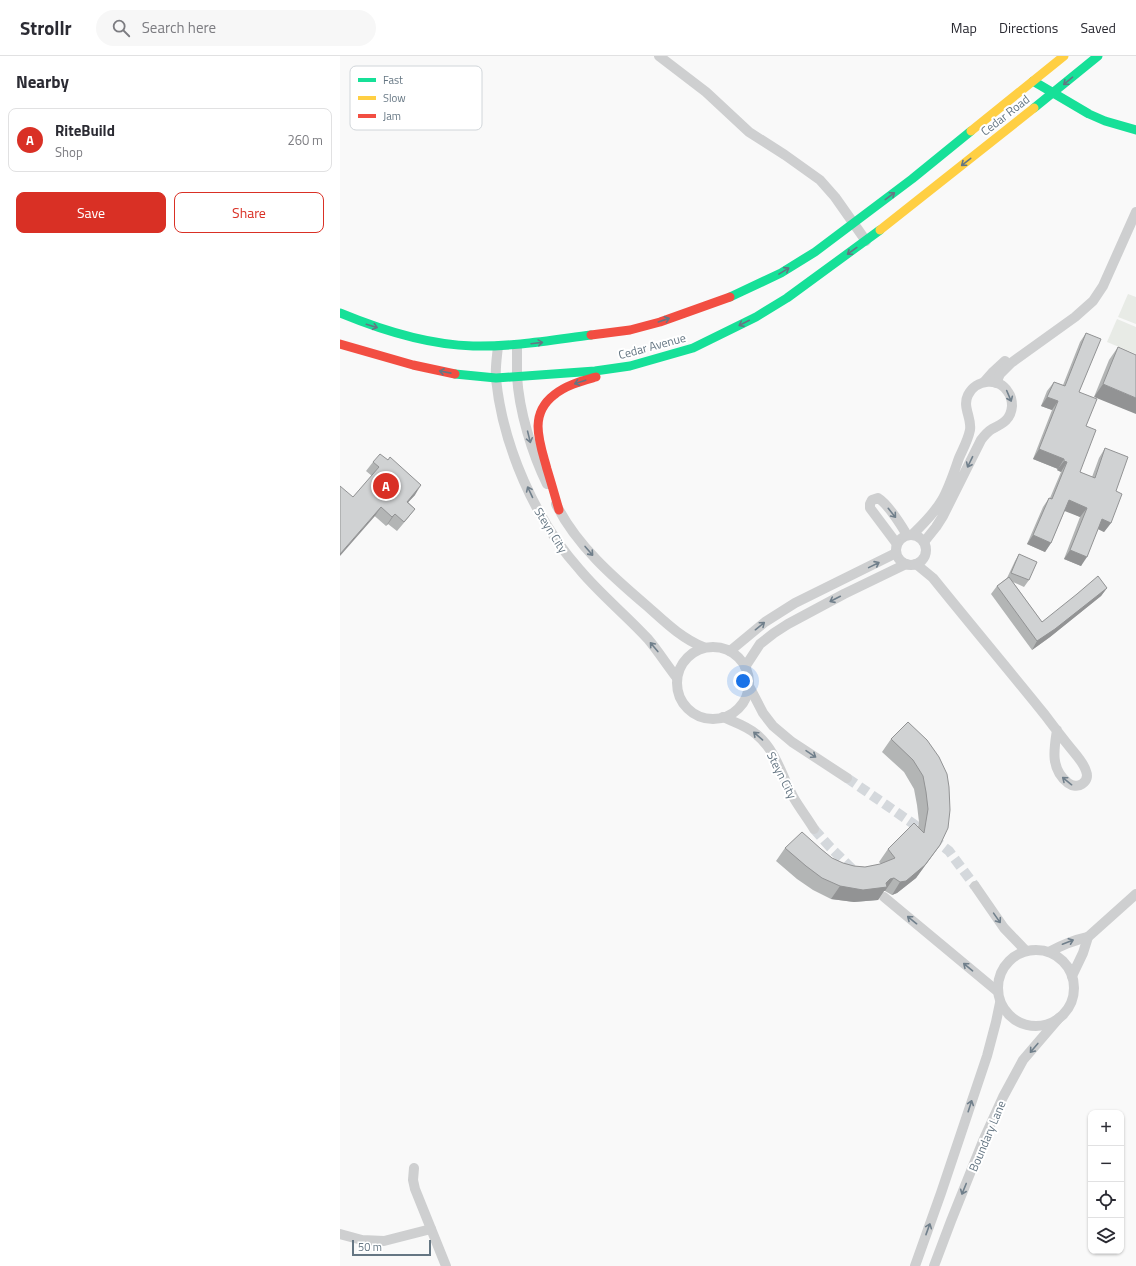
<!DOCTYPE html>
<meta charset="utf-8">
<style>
:root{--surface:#fff;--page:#f7f7f7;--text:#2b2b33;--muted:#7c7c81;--line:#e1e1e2;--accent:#d93025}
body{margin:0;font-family:"Titillium Web",sans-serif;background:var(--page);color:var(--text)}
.controls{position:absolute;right:12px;bottom:12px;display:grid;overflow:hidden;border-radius:8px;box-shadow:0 1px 3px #0004}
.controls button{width:36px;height:36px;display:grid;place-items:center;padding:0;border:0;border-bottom:1px solid var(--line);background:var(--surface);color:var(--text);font:20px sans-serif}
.scale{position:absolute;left:12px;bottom:10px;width:79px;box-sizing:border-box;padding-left:4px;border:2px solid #657683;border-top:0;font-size:11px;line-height:14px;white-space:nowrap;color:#657683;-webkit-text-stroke:3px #fff;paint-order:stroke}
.you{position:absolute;left:403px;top:625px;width:14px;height:14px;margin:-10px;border:3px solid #fff;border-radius:50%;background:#1a73e8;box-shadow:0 0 0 6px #1a73e833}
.badge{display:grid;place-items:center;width:26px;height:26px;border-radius:50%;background:var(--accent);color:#fff;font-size:13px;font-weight:700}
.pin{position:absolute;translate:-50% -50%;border:2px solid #fff;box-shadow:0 1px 4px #0006}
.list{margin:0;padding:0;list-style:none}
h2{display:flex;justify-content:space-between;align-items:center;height:52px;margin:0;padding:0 16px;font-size:17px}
h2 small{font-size:13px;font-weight:400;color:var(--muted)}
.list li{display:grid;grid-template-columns:26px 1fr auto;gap:12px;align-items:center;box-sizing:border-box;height:64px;margin:0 8px 8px;padding:0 8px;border:1px solid var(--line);border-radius:8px}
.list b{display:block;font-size:15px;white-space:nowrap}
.list p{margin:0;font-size:13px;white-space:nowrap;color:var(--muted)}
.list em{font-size:13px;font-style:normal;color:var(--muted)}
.actions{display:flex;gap:8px;padding:12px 16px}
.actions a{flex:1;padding:9px 0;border:1px solid var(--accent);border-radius:8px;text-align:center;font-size:14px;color:var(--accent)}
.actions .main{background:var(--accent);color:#fff}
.icon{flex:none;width:22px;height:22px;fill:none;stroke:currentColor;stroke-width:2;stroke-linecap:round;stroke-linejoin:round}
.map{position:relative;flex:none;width:796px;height:1210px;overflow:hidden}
header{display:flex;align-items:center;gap:24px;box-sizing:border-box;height:56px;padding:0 20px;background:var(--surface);border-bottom:1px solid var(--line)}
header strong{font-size:19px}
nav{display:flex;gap:22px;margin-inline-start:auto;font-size:14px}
.search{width:280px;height:36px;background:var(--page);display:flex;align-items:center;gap:10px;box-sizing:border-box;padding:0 14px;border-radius:22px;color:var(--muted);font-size:15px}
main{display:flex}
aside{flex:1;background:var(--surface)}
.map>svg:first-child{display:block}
.green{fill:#e8ebe6}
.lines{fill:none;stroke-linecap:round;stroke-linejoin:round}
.street-tunnel{stroke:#d4d8dc;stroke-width:10;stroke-dasharray:10 5;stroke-linecap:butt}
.street{stroke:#cecfd0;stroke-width:10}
.fast{stroke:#16e098;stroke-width:9}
.slow{stroke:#ffcf43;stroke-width:9}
.jam{stroke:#f24e42;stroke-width:9}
.wall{fill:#b3b5b5}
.shaded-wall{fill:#929394}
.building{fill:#d0d2d3;stroke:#929394}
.oneway{stroke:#657683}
.oneway2{stroke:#707f8b}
.labels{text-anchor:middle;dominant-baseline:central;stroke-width:4;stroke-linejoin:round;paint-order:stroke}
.street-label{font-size:12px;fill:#657683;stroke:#fff}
.key{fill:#fff;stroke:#d1d6da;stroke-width:1}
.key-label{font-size:11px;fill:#657683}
</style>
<header>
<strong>Strollr</strong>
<div class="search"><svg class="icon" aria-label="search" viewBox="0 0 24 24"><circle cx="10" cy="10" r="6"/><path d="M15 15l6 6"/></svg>Search here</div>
<nav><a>Map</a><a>Directions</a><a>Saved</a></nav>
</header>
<main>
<aside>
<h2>Nearby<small></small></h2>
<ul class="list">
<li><span class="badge">A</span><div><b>RiteBuild</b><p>Shop</p></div><em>260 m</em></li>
</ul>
<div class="actions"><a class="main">Save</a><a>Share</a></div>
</aside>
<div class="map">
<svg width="796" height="1210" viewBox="0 0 796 1210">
<rect width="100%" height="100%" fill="#f9f9f9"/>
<!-- green -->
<g class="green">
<polygon points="788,238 796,241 796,268 778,261"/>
<polygon points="777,263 796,271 796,298 767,286"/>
</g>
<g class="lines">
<!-- street-tunnel -->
<g class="street-tunnel">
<polyline points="507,722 578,771 609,795 635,830"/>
<polyline points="474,773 490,791 517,818"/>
</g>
<!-- street -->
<g class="street">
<polyline points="319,0 366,36 409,76 445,99 480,124 495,141 526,185"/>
<path d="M177,289C177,300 177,310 177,320C179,355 192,397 207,428"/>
<path d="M158,290C157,301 155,312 156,323C163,390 195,464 240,514C261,539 286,559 308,583C318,595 327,609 337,622"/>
<polyline points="644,326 652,317 665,305"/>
<polyline points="656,327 660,318 671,307 735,261 753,245 763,230 796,156"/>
<path d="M216,448C236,489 273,521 307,550C325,566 341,582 363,591"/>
<path d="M572,479C583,468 594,458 602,444C609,432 614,416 619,402C623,393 628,384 630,374C632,362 622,351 628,339C636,323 659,321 668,336C671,340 672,345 672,350C671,364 662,368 652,373C647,376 644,380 641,384L603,460L596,471L584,486"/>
<circle cx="571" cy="494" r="15"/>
<path d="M557,488L530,452V448L532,444L538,442C548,448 561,469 567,479"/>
<path d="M576,508L593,522C630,568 668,613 705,659C714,671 723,683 733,695C738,701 744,708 746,715C748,720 747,725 742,728C738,731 732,730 728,727C710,713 714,693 717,674"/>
<circle cx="373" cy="627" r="36"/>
<polyline points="390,595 425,566 455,547 556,497"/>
<polyline points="405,611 420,588 434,577 448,568 504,538 566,508"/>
<polyline points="409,630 423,657 433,670 452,686 507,722"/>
<path d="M383,661C394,666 407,670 416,678C437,695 442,722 455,744C461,754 468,763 474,773"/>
<polyline points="635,830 664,872 686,895"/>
<polyline points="544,841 657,935"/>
<circle cx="696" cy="932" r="38"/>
<path d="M709,896C722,889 734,884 748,881"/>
<polyline points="732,920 743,897 748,881 796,838"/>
<polyline points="74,1112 73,1124 75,1133 106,1210"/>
<polyline points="0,1178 22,1184 44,1185 91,1173"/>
<polyline points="575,1210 601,1137 647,1000 656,966 660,947"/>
<polyline points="594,1210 611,1165 643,1085 663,1041 683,1004 719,962"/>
</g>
<!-- fast -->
<g class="fast">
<polyline points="693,25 749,58 765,65 796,74"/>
<polyline points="694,52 758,0"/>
<polyline points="390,241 441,217 475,196 572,123 631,75"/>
<path d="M0,257C41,274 88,289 133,290C172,291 212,284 251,279"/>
<polyline points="115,318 156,322 255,315 290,310 353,292 416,261 447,242 540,174"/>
</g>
<!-- slow -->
<g class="slow">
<polyline points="631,75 724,0"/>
<polyline points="540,174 694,52"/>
</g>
<!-- jam -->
<g class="jam">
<polyline points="251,279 290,274 320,266 390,241"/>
<polyline points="0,288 73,309 115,318"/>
<path d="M219,454C215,440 211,426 207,413C200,387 188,359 214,339C226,329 242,325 256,321"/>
</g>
</g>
<!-- wall -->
<g class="wall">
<polygon points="746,277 739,336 746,370 740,416 752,421 759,402 765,392 776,435 771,467 764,476 758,473 741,510 724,503 740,461 725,454 711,487 705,496 687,488 703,451 709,442 710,442 721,416 717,414 718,413 693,403 712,354 701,350 707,335 714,326 723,329 740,286"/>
<polygon points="778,291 796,299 754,341 769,304"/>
<polygon points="33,406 75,439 68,446 75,453 68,462 57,475 48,468 46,470 13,441 32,420 26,415"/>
<polygon points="679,498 689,524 684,531 673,526 702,566 767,532 761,540 710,581 692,594 651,538 657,530 667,522 675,505"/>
<polygon points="551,683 587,684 600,789 576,822 557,837 552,839 545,835 544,835 538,844 514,846 491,843 473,834 457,823 436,805 445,792 481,793 492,802 503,807 514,810 525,811 541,808 539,806 548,793 578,771 579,766 577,749 574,733 564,716 542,696"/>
</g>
<!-- shaded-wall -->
<g class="shaded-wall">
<polygon points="763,328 796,342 796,358 754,341"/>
<polygon points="707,341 718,345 712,354 701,350"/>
<polygon points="699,393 724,403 718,413 693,403"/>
<polygon points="724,405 727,406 721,416 717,414"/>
<polygon points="81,429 75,439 60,455 67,446"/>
<polygon points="729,444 747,452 740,461 722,454"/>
<polygon points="41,451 35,460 0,500 0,498"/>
<polygon points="55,458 48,468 46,470 52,461"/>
<polygon points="762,463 771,467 764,476 756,472"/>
<polygon points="693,479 711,487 705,496 687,488"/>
<polygon points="730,494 747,501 741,510 724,503"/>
<polygon points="767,532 761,540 710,581 692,594 697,585"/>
<polygon points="600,789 576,822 557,837 552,839 560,826"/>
<polygon points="554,822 545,835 544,835 538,844 514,846 491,843 500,830"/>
</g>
<!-- building -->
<g class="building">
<polygon points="746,277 761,283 739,336 757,343 746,370 756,374 740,416 755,422 765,392 788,401 776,435 782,438 771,467 762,463 747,501 730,494 747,452 729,444 711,487 693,479 709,442 712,443 727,406 724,405 724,403 699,393 718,345 707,341 714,326 725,330"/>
<polygon points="778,291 796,299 796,342 763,328"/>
<polygon points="40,398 48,404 50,401 81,429 67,446 75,453 64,466 55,458 52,461 41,451 0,498 0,430 13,441 39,411 33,406"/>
<polygon points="679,498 697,506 689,524 671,517"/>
<polygon points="758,520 767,532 715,573 697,585 657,530 669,521 702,566 737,538"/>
<polygon points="568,666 587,684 599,701 607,718 609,731 610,754 608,772 600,789 585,809 566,825 560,826 554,822 550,823 546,827 547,831 523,834 500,830 482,822 466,810 445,792 462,776 481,793 492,802 503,807 514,810 525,811 540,808 555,802 548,793 574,767 584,777 588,753 586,736 583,720 573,704 551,683"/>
</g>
<!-- one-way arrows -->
<defs><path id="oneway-shaft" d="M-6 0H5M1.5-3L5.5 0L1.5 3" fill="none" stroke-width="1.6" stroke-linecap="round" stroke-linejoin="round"/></defs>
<g class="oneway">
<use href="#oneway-shaft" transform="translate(728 25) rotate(140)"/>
<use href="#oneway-shaft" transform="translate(626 106) rotate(142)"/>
<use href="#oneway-shaft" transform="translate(550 140) rotate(-37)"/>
<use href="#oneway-shaft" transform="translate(512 195) rotate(144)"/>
<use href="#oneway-shaft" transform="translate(444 215) rotate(-31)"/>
<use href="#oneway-shaft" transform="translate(324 264) rotate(-19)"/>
<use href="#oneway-shaft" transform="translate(404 267) rotate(153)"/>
<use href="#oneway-shaft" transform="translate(32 270) rotate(17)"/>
<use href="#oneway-shaft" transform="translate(197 287) rotate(-7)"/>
<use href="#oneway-shaft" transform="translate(105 316) rotate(-169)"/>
<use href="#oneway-shaft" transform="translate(240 326) rotate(162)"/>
</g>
<g class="oneway2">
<use href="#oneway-shaft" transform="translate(669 340) rotate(67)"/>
<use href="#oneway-shaft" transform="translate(189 381) rotate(76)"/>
<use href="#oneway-shaft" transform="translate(630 406) rotate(116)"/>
<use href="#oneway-shaft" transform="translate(190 436) rotate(-115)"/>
<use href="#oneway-shaft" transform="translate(552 457) rotate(51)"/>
<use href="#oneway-shaft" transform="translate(249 495) rotate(49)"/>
<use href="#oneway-shaft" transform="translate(534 509) rotate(-26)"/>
<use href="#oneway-shaft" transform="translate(495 543) rotate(153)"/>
<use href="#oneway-shaft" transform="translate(420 570) rotate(-39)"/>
<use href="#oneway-shaft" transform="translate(314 591) rotate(-130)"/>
<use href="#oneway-shaft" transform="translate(418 680) rotate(-139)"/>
<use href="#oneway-shaft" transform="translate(471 698) rotate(34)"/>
<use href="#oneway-shaft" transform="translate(727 725) rotate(-141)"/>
<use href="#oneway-shaft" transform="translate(657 862) rotate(55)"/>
<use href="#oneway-shaft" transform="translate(572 864) rotate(-141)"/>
<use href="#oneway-shaft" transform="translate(728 886) rotate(-21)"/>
<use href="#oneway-shaft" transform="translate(628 911) rotate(-140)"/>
<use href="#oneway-shaft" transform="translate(694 992) rotate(130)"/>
<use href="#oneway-shaft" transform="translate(630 1050) rotate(-72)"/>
<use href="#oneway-shaft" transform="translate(624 1133) rotate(112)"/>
<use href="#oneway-shaft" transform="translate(588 1173) rotate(-70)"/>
</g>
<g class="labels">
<!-- street labels -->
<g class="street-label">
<text transform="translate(665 59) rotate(-38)">Cedar Road</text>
<text transform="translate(312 290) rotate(-15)">Cedar Avenue</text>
<text transform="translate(211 474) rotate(58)">Steyn City</text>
<text transform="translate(442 719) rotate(63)">Steyn City</text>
<text transform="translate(647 1080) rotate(-67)">Boundary Lane</text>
</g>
</g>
<!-- legend -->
<rect x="10" y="10" width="132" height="64" rx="6" class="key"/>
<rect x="18" y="22" width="18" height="4" fill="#16e098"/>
<rect x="18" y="40" width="18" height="4" fill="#ffcf43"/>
<rect x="18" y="58" width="18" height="4" fill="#f24e42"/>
<g class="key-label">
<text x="43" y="28">Fast</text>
<text x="43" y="46">Slow</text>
<text x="43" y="64">Jam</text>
</g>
</svg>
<div class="controls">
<button>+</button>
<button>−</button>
<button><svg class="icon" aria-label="locate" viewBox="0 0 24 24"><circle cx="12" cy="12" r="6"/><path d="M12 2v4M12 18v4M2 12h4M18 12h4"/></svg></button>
<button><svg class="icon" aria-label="layers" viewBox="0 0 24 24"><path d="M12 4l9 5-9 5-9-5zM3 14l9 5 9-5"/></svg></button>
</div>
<div class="scale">50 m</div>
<div class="you"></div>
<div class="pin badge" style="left:46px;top:430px">A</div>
</div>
</main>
